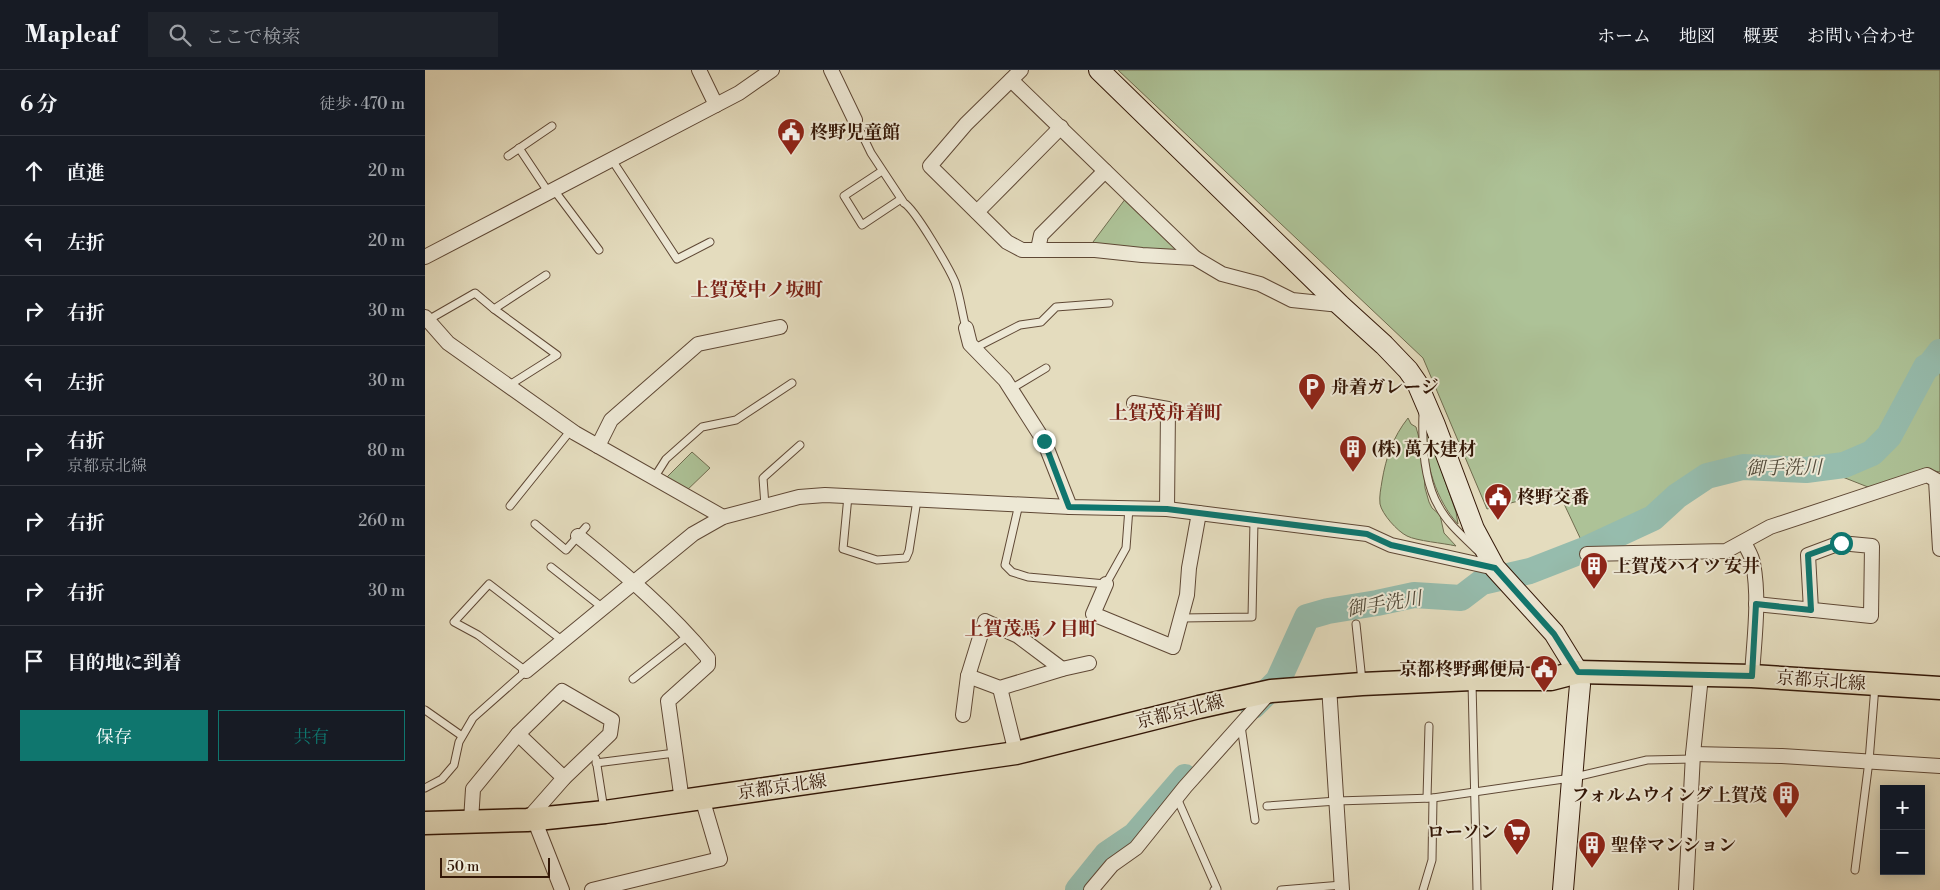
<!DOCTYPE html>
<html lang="ja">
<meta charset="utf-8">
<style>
:root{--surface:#171b24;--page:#20242c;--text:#f1f3f6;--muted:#9ea1a6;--line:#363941;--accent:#0f766e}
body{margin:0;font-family:"Libre Bodoni","Noto Serif JP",serif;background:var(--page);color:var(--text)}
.controls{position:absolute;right:15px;bottom:15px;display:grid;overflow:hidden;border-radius:0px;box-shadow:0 2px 12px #0003}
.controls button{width:45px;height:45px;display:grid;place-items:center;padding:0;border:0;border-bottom:1px solid var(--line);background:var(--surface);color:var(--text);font:25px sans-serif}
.scale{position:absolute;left:15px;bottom:12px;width:110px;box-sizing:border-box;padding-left:5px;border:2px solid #331707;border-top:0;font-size:14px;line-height:18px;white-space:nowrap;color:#331707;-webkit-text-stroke:4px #ede8d5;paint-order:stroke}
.stop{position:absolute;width:15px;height:15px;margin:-11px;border:4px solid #0f766e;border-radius:50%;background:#fff}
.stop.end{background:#0f766e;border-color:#fff;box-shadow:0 1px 5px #0008}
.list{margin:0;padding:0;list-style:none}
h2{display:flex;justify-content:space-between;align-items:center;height:65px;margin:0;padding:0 20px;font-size:21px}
h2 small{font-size:16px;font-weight:400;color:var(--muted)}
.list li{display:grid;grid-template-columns:32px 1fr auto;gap:15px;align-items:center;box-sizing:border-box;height:70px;padding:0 20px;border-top:1px solid var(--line)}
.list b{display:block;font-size:19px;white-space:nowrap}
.list p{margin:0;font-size:16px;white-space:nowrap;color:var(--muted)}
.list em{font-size:16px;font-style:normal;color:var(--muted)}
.actions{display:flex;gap:10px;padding:15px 20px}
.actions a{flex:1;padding:11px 0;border:1px solid var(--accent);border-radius:0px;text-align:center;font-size:18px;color:var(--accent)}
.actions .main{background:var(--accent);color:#fff}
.icon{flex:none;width:28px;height:28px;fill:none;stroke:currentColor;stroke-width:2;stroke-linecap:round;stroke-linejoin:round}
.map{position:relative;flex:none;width:1515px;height:820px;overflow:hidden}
header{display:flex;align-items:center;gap:30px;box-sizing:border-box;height:70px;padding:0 25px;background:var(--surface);border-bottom:1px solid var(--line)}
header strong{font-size:24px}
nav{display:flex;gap:28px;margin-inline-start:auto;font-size:18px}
.search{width:350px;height:45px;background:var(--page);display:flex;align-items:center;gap:12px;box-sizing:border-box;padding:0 18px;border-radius:0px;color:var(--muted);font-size:19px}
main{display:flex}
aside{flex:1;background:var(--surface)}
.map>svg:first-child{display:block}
.green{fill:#adc297;stroke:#706c4f}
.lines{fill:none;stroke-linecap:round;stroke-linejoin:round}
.river{stroke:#96bcad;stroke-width:26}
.lane-casing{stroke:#5f4835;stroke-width:9}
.street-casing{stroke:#5f4835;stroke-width:16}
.secondary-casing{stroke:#331707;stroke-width:22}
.primary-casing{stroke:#331707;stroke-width:25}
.lane{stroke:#ede8d5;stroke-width:7}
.street{stroke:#ede8d5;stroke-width:14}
.secondary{stroke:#ede8d5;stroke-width:20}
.primary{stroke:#e4dcbe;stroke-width:22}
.route{stroke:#0f766e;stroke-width:6}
.labels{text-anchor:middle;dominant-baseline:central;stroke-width:4;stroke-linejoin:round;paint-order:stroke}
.poi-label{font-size:18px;font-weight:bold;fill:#331707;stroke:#ede8d5;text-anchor:start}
.street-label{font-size:18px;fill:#331707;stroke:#ede8d5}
.neighbourhood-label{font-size:19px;font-weight:bold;fill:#7a1f14;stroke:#ede8d5}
.water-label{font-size:19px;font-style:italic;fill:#514939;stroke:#ede8d5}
</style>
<header>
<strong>Mapleaf</strong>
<div class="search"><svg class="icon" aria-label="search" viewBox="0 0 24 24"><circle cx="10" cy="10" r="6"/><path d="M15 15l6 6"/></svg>ここで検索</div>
<nav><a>ホーム</a><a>地図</a><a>概要</a><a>お問い合わせ</a></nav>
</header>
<main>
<aside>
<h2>6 分<small>徒歩 · 470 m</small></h2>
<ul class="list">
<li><svg class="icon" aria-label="ahead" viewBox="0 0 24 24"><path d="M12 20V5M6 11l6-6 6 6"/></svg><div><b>直進</b></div><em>20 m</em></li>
<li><svg class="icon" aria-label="left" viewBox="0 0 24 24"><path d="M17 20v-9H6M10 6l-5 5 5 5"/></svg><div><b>左折</b></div><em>20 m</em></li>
<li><svg class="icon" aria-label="right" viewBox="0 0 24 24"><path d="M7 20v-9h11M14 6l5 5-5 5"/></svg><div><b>右折</b></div><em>30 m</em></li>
<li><svg class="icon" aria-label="left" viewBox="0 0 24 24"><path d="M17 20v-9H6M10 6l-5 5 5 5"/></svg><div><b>左折</b></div><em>30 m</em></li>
<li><svg class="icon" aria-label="right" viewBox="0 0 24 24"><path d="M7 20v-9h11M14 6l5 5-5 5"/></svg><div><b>右折</b><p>京都京北線</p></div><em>80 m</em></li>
<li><svg class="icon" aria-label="right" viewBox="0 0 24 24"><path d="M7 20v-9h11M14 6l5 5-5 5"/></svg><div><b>右折</b></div><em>260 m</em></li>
<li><svg class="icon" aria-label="right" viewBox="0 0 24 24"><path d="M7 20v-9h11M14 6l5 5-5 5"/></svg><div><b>右折</b></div><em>30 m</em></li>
<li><svg class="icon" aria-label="arrive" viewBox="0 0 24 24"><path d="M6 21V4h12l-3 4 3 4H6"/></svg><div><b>目的地に到着</b></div></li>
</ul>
<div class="actions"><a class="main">保存</a><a>共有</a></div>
</aside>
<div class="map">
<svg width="1515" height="820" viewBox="0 0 1515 820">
<rect width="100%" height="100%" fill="#e4dcbe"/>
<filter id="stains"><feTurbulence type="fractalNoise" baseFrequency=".004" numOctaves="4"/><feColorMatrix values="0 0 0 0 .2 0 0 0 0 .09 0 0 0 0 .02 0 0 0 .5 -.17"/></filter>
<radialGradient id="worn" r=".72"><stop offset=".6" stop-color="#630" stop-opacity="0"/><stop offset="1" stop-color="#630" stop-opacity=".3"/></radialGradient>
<!-- green -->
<g class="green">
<polygon points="693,0 1515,0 1515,402 1503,400 1448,419 1382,393 1303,394 1266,410 1220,446 1157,472 1133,421 1062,439 998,288"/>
<polygon points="704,124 765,183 662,180"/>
<path d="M983,348L986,354L991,357L994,368L991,383L998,391L1000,418L1004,432L1007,438L1015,445L1019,463L1031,476C1018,473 992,471 982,466C972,461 957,444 955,434C954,426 956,418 957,411C961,387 968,367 983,348Z"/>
<path d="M1002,360L1031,442L1033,454C1012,432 998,390 1002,360Z"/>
<polygon points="267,382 285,398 258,424 237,412"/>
</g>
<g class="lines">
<!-- river -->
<g class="river">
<polyline points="828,636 853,611 882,547 903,541 952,533 989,525 1036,528 1057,512 1105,501 1159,480 1228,448 1252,426 1282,406 1318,397 1381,400 1419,395 1447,383 1464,366 1501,297 1505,295 1515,282"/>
<polyline points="653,820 682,784 710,765 760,707"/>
</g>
<defs>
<g id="lane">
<path d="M430,50L446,83L479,133C490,139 524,198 530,212C535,226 537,243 541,258"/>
<polyline points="94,78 124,123"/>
<polyline points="83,86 127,56"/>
<polyline points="187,90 252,189 285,172"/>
<polyline points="457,101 419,126 437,155 476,129"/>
<polyline points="129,120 174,180"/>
<polyline points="69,239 121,205"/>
<polyline points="3,250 50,223 69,239 132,285 83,316"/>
<polyline points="550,278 595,255 616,252 631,237 684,233"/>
<polyline points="586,319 621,298"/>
<path d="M998,343C997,372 999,412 1014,437C1023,454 1039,467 1052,480"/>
<polyline points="229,408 241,389 277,357 311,350 367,313"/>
<polyline points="423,426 418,479 452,490 481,488 484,481 492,430"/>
<polyline points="594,434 580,495 587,502 603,507 681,514 701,478 704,438"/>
<polyline points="85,436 146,360"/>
<polyline points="340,436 338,408 375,375"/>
<polyline points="110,454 141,480 161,457"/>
<polyline points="126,497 178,538"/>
<polyline points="756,548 827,547 829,451"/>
<polyline points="931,554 937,611"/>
<polyline points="208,609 264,565"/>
<polyline points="1047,613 1052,820"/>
<polyline points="0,640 37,666"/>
<polyline points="816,656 830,750"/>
<polyline points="171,689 179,740"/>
<polyline points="171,693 250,683"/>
<polyline points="0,718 17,709 29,695 34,672 48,648 101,601 53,565 29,552 64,514 138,571"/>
<polyline points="752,728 792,819 789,820"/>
<polyline points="1002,728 1004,656"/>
<polyline points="842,736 912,731 1008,728 1146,708 1222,690 1268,689"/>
<polyline points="1430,800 1444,691 1450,616"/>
<polyline points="856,820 917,815"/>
<polyline points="998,820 1007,790 1008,728"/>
</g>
<g id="street">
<polyline points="274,0 291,35"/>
<polyline points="406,0 430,50"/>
<polyline points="596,0 541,54 505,96 582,172 597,180 670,180 717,185 770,188 797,204 835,214 867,230 915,235"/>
<polyline points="586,10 770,188"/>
<polyline points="552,142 636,57"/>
<polyline points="613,179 616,165 680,101"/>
<polyline points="0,187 291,35 314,23 347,0"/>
<polyline points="0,247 23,273 150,363 298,447"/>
<polyline points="541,258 545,274 580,310 619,371 645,437 742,439 942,464 966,475 1070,498"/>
<polyline points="709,333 743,339 742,439"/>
<polyline points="173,376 186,350 273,274 355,257"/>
<path d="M153,466C200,504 245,542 283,588V595L243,631L257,731"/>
<path d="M1319,472C1322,479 1327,486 1328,493C1335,530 1329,569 1327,606"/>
<polyline points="1162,484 1301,481 1345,457 1502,405 1511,410 1515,479"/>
<polyline points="681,514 668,544 748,577 762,525 764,498 774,443"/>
<polyline points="1331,534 1446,546 1447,476 1415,473 1383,485 1386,540"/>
<polyline points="101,601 268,464 298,447 374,427 400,425 645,437"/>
<polyline points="543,606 575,618 637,599 664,593"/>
<polyline points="904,616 917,820"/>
<polyline points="575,618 591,683"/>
<polyline points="538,645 543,606 560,551 593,566 637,599"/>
<polyline points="93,664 139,708"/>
<polyline points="1268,684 1357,686 1515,696"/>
<polyline points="109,749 137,820"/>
<polyline points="46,751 48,719 93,664 137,621 187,650 185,664 139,708 102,750"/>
<polyline points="167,820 295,789 277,728"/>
<polyline points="666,820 687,795 711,778 760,717 845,622"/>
<polyline points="1261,820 1268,684 1276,606"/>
</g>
<polyline id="secondary" points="674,0 915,235 959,275 983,300 992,313 1010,355 1049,459 1070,498 1129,563 1153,602 1155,615 1152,648 1138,820"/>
<polyline id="primary" points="0,753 102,750 180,742 591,683 774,637 846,621 937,614 1047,609 1126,609 1153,602 1327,606 1515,618"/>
</defs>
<!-- lane casing -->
<use href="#lane" class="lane-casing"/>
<!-- street casing -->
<use href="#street" class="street-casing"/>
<!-- secondary casing -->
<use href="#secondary" class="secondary-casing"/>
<!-- primary casing -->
<use href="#primary" class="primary-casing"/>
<!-- lane -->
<use href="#lane" class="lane"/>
<!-- street -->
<use href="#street" class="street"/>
<!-- secondary -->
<use href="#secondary" class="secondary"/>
<!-- primary -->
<use href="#primary" class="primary"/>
</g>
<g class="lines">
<!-- route -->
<polyline class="route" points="619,371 644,437 742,439 942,464 966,475 1070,498 1129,564 1153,602 1327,606 1331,534 1386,540 1383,485 1416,473"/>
</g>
<!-- icons -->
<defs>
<symbol id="civic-pin" viewBox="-11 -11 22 30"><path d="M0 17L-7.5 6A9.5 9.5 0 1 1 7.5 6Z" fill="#8f2418" stroke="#ede8d5"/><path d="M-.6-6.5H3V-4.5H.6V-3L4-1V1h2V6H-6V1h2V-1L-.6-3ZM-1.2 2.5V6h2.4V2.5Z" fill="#fff"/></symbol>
<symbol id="parking-pin" viewBox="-11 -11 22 30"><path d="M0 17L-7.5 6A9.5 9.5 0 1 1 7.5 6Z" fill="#8f2418" stroke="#ede8d5"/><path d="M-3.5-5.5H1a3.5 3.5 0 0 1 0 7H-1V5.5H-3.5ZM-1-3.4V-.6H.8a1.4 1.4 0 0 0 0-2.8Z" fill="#fff"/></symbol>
<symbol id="building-pin" viewBox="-11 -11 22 30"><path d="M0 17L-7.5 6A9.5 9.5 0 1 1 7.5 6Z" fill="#8f2418" stroke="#ede8d5"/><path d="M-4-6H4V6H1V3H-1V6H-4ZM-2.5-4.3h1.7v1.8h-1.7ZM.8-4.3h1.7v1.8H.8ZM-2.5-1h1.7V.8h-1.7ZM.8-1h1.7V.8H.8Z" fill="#fff"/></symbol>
<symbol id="supermarket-pin" viewBox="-11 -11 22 30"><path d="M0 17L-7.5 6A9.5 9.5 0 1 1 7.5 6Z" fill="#8f2418" stroke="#ede8d5"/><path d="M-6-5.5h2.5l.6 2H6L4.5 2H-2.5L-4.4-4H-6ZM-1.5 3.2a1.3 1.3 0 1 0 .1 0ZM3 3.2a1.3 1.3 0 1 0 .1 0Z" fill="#fff"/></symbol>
</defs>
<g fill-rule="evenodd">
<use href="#civic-pin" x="350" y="46" width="32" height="43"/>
<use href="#parking-pin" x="871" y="301" width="32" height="43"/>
<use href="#building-pin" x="912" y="363" width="32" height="43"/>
<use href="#civic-pin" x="1057" y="411" width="32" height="43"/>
<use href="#building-pin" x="1153" y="480" width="32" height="43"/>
<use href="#civic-pin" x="1103" y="583" width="32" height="43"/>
<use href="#building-pin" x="1345" y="709" width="32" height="43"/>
<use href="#supermarket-pin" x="1076" y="746" width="32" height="43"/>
<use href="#building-pin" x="1151" y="759" width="32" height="43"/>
</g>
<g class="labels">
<!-- poi labels -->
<g class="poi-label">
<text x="385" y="62">柊野児童館</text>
<text x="906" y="317">舟着ガレージ</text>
<text x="947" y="379">(株) 萬木建材</text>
<text x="1092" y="427">柊野交番</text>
<text x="1188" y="496">上賀茂ハイツ 安井</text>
<text x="1100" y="599" text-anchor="end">京都柊野郵便局</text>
<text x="1342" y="725" text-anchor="end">フォルムウイング上賀茂</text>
<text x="1073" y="762" text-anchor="end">ローソン</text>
<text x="1186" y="775">聖倖マンション</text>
</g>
<!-- street labels -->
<g class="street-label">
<text transform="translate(1396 611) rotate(4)">京都京北線</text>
<text transform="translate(755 642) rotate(-14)">京都京北線</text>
<text transform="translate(357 717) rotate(-8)">京都京北線</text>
</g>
<!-- neighbourhood labels -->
<g class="neighbourhood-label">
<text x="332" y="220">上賀茂中ノ坂町</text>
<text x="741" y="343">上賀茂舟着町</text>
<text x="606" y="559">上賀茂馬ノ目町</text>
</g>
<!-- water labels -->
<g class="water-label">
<text transform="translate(1359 398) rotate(-1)">御手洗川</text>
<text transform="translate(959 534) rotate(-9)">御手洗川</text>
</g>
</g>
<rect width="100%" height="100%" filter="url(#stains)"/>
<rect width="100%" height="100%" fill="url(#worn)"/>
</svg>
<div class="controls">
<button>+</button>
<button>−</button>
</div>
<div class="scale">50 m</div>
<div class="stop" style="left:1416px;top:473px"></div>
<div class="stop end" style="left:619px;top:371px"></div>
</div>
</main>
